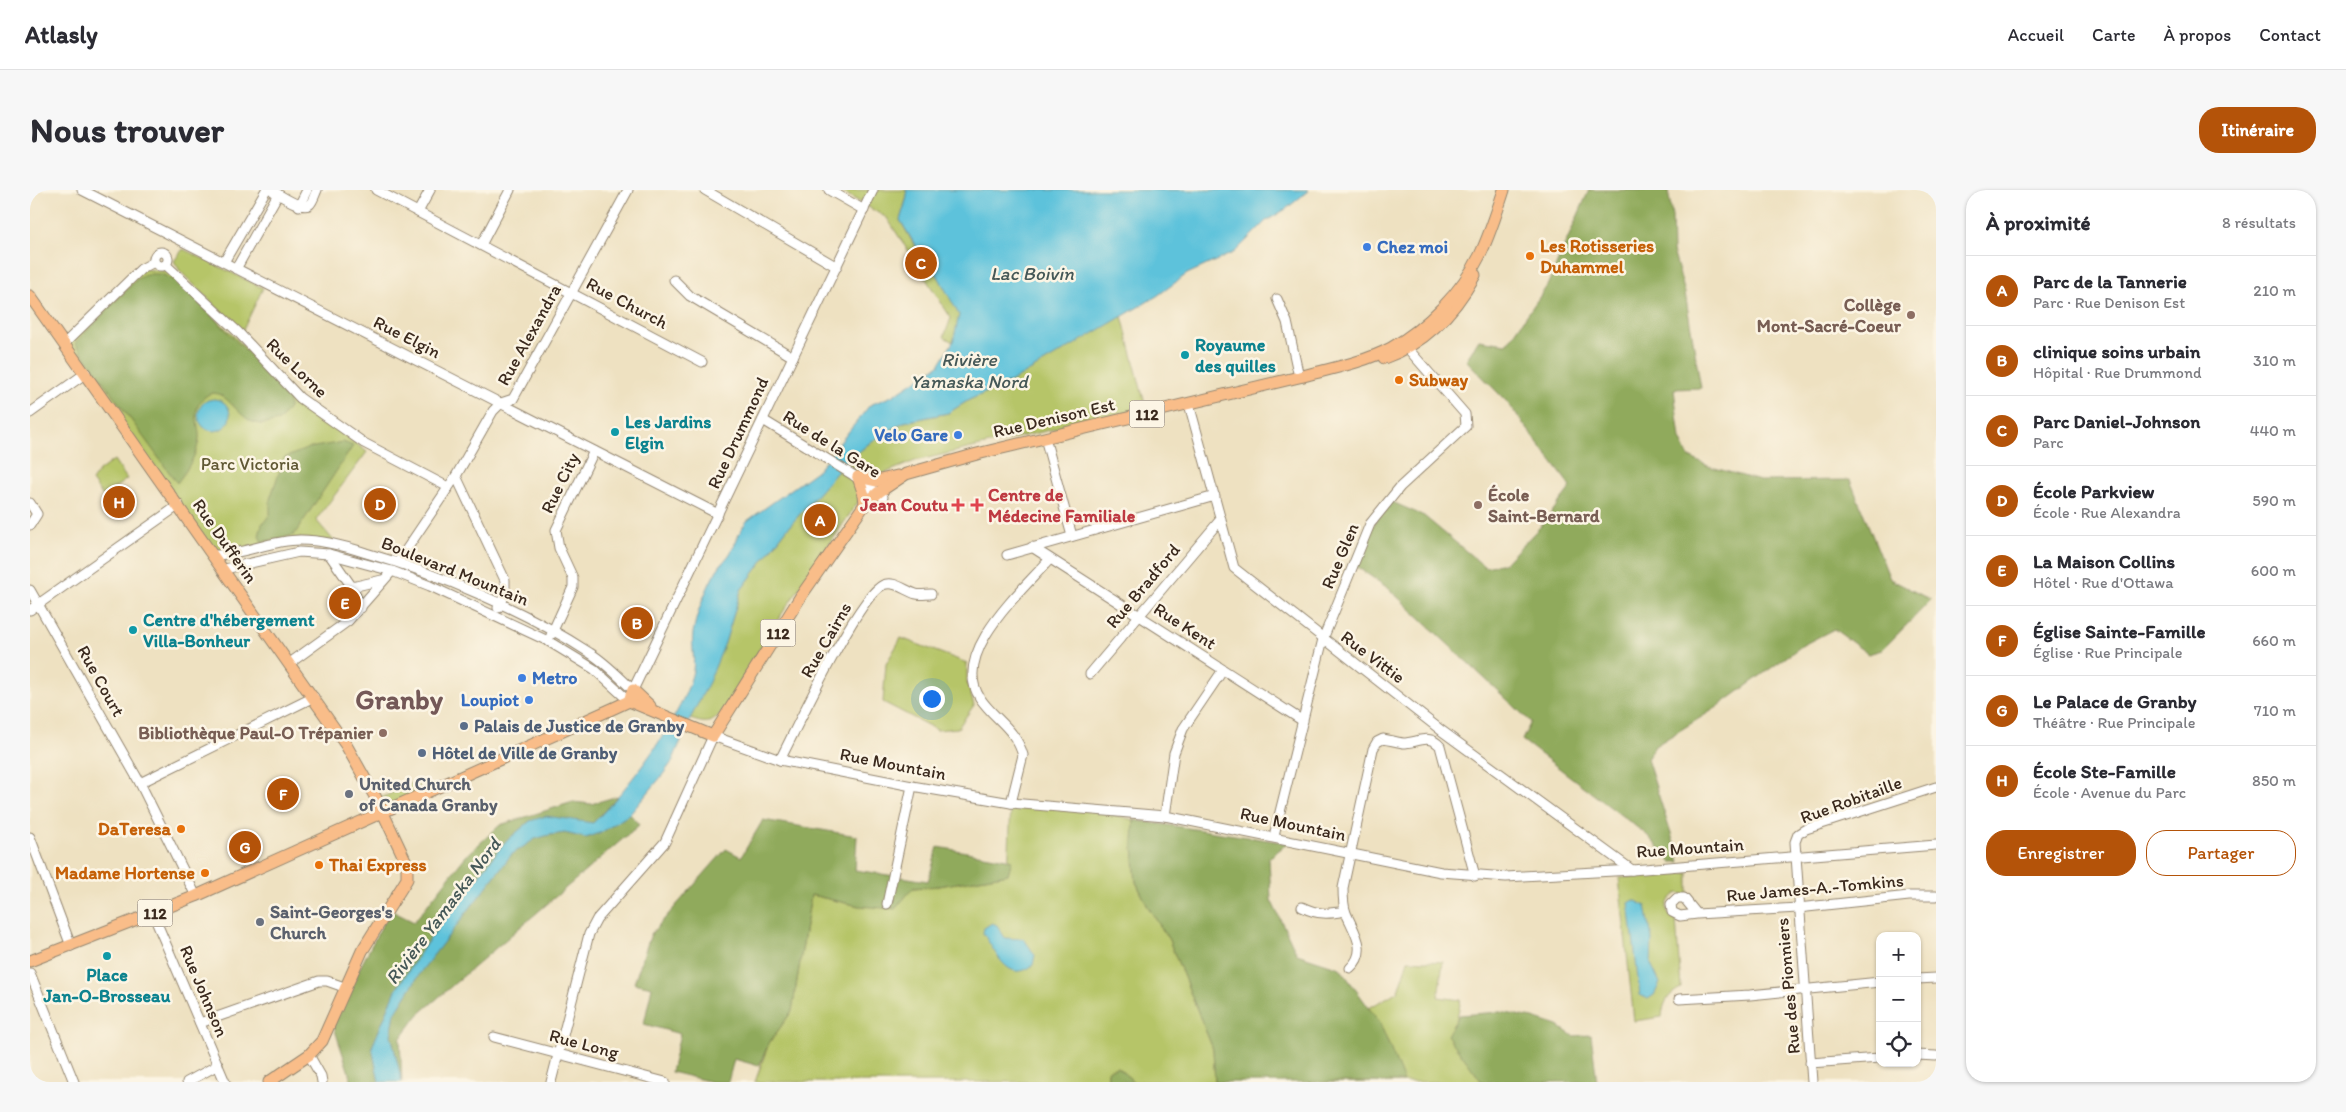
<!DOCTYPE html>
<html lang="fr">
<meta charset="utf-8">
<style>
:root{--surface:#fff;--page:#f7f7f7;--text:#2b2b33;--muted:#7c7c81;--line:#e1e1e2;--accent:#b45309}
body{margin:0;font-family:Itim,sans-serif;background:var(--page);color:var(--text)}
.controls{position:absolute;right:15px;bottom:15px;display:grid;overflow:hidden;border-radius:10px;box-shadow:0 1px 4px #0004}
.controls button{width:45px;height:45px;display:grid;place-items:center;padding:0;border:0;border-bottom:1px solid var(--line);background:var(--surface);color:var(--text);font:25px sans-serif}
.you{position:absolute;left:901px;top:508px;width:18px;height:18px;margin:-12px;border:4px solid #fff;border-radius:50%;background:#1a73e8;box-shadow:0 0 0 8px #1a73e833}
.badge{display:grid;place-items:center;width:32px;height:32px;border-radius:50%;background:var(--accent);color:#fff;font-size:16px;font-weight:700}
.pin{position:absolute;translate:-50% -50%;border:2px solid #fff;box-shadow:0 1px 5px #0006}
.list{margin:0;padding:0;list-style:none}
h2{display:flex;justify-content:space-between;align-items:center;height:65px;margin:0;padding:0 20px;font-size:21px}
h2 small{font-size:16px;font-weight:400;color:var(--muted)}
.list li{display:grid;grid-template-columns:32px 1fr auto;gap:15px;align-items:center;box-sizing:border-box;height:70px;padding:0 20px;border-top:1px solid var(--line)}
.list b{display:block;font-size:19px;white-space:nowrap}
.list p{margin:0;font-size:16px;white-space:nowrap;color:var(--muted)}
.list em{font-size:16px;font-style:normal;color:var(--muted)}
.actions{display:flex;gap:10px;padding:15px 20px}
.actions a{flex:1;padding:11px 0;border:1px solid var(--accent);border-radius:20px;text-align:center;font-size:18px;color:var(--accent)}
.actions .main{background:var(--accent);color:#fff}
.icon{flex:none;width:28px;height:28px;fill:none;stroke:currentColor;stroke-width:2;stroke-linecap:round;stroke-linejoin:round}
.map{position:relative;flex:none;width:1906px;height:892px;overflow:hidden;border-radius:20px}
header{display:flex;align-items:center;gap:30px;box-sizing:border-box;height:70px;padding:0 25px;background:var(--surface);border-bottom:1px solid var(--line)}
header strong{font-size:24px}
nav{display:flex;gap:28px;margin-inline-start:auto;font-size:18px}
.intro{display:flex;align-items:center;justify-content:space-between;box-sizing:border-box;height:120px;padding:0 30px}
h1{margin:0;font-size:35px}
.button{padding:12px 22px;border-radius:20px;background:var(--accent);color:#fff;font-size:18px;font-weight:700}
main{display:flex;gap:30px;padding:0 30px}
aside{flex:1;background:var(--surface);border-radius:20px;box-shadow:0 1px 4px #0004}
.map>svg:first-child{display:block}
.green{fill:#b6c567;stroke:#787842}
.forest{fill:#90aa5c;stroke:#666a3d}
.water{fill:#5dc2db;stroke:#4c767c}
.lines{fill:none;stroke-linecap:round;stroke-linejoin:round}
.minor-casing{stroke:#948670;stroke-width:11}
.major-casing{stroke:#948670;stroke-width:13}
.minor{stroke:#fff;stroke-width:9}
.major{stroke:#f9bd89;stroke-width:11}
.shop-dot{fill:#3f7fe0;stroke:#fcf5e5;stroke-width:2}
.food-dot{fill:#e8710a;stroke:#fcf5e5;stroke-width:2}
.education-dot{fill:#8d6e63;stroke:#fcf5e5;stroke-width:2}
.culture-dot{fill:#0f9aa8;stroke:#fcf5e5;stroke-width:2}
.health-dot{fill:#e0444e;stroke:#fcf5e5;stroke-width:2}
.service-dot{fill:#5c6f8a;stroke:#fcf5e5;stroke-width:2}
.worship-dot{fill:#6b7280;stroke:#fcf5e5;stroke-width:2}
.labels{text-anchor:middle;dominant-baseline:central;stroke-width:5;stroke-linejoin:round;paint-order:stroke}
.shield{fill:#fcf5e5;stroke:#75675a;stroke-width:1}
.shield-label{font-size:16px;font-weight:bold;fill:#3b2a1e}
.food-label{font-size:18px;font-weight:bold;fill:#c56008;stroke:#fcf5e5;text-anchor:start}
.shop-label{font-size:18px;font-weight:bold;fill:#366cbe;stroke:#fcf5e5;text-anchor:start}
.street-label{font-size:18px;fill:#3b2a1e;stroke:#fcf5e5}
.education-label{font-size:18px;font-weight:bold;fill:#785e54;stroke:#fcf5e5;text-anchor:end}
.culture-label{font-size:18px;font-weight:bold;fill:#0d838f;stroke:#fcf5e5;text-anchor:start}
.park-label{font-size:18px;fill:#605834;stroke:#fcf5e5}
.health-label{font-size:18px;font-weight:bold;fill:#be3a42;stroke:#fcf5e5;text-anchor:start}
.service-label{font-size:18px;font-weight:bold;fill:#4e5e75;stroke:#fcf5e5;text-anchor:start}
.worship-label{font-size:18px;font-weight:bold;fill:#5b616d;stroke:#fcf5e5;text-anchor:start}
.water-label{font-size:19px;font-style:italic;fill:#455857;stroke:#fcf5e5}
.town-label{font-size:28px;font-weight:bold;fill:#745857;stroke:#fcf5e5}
</style>
<header>
<strong>Atlasly</strong>
<nav><a>Accueil</a><a>Carte</a><a>À propos</a><a>Contact</a></nav>
</header>
<div class="intro"><h1>Nous trouver</h1><a class="button">Itinéraire</a></div>
<main>
<div class="map">
<svg width="1906" height="892" viewBox="0 0 1906 892">
<rect width="100%" height="100%" fill="#fcf5e5"/>
<filter id="ink" filterUnits="userSpaceOnUse"><feTurbulence type="fractalNoise" baseFrequency=".02" numOctaves="2"/><feDisplacementMap in="SourceGraphic" scale="10" xChannelSelector="R" yChannelSelector="G"/><feConvolveMatrix kernelMatrix="1 2 1 2 8 2 1 2 1" color-interpolation-filters="sRGB"/></filter>
<filter id="wash" filterUnits="userSpaceOnUse"><feTurbulence type="fractalNoise" baseFrequency=".0096" numOctaves="4" result="noise"/><feDisplacementMap in="SourceGraphic" scale="20" xChannelSelector="R" yChannelSelector="G"/><feGaussianBlur stdDeviation="1.12" result="paint"/><feColorMatrix in="noise" values="0 0 0 0 0 0 0 0 0 0 0 0 0 0 0 0 0 1.4 0 .05"/><feComposite in="paint" operator="in"/></filter>
<g filter="url(#wash)">
<rect width="100%" height="100%" fill="#eee1c1"/>
<!-- green -->
<g class="green">
<polygon points="809,0 876,0 877,7 870,30 887,60 908,86 930,125 923,152 914,147 921,128 857,28"/>
<polygon points="153,59 233,98 212,142 150,81 144,71"/>
<polygon points="111,79 138,81 268,209 337,262 286,330 304,351 268,348 186,365 35,153"/>
<path d="M1092,126L1116,218L885,271L850,285L845,286L829,281L825,288L830,309L749,428L690,525C679,535 673,533 660,529L695,453L711,400L756,340L813,275L842,251L874,232L918,223L939,210L984,190Z"/>
<polygon points="84,270 97,289 73,306 62,291 69,281"/>
<polygon points="871,448 937,473 937,493 944,515 928,538 907,540 853,512 856,474"/>
<polygon points="387,591 391,605 352,622 347,610"/>
<polygon points="981,613 1062,619 1104,630 1103,656 1106,692 1117,715 1139,750 1183,859 1185,892 1104,892 1087,877 1078,880 1078,892 725,892 739,853 762,821 781,705 829,716 883,698 909,696 978,684"/>
<path d="M1658,683V705L1648,703C1636,709 1631,723 1646,730L1651,798C1638,804 1633,813 1632,827L1604,831L1589,688Z"/>
<polygon points="1378,770 1413,772 1408,807 1431,810 1422,849 1452,892 1291,892 1340,822 1339,818 1368,801"/>
</g>
<!-- forest -->
<g class="forest">
<polygon points="1559,0 1638,0 1642,26 1643,61 1655,103 1671,198 1644,199 1650,249 1659,267 1678,276 1730,291 1820,290 1860,389 1901,410 1852,460 1838,464 1804,439 1773,455 1686,518 1625,556 1617,569 1650,672 1641,672 1617,645 1492,550 1501,532 1358,398 1321,373 1358,310 1394,326 1455,377 1475,373 1511,336 1541,297 1477,212 1436,170 1449,150 1477,154 1517,96"/>
<path d="M116,84H131L149,92L259,205V218L249,231C243,232 235,235 230,234C206,232 192,185 171,211C161,223 170,235 169,248C168,264 156,281 147,293L45,153L106,90Z"/>
<polygon points="313,252 323,256 264,345 232,352 229,346 232,334 240,325 240,309 254,268 279,258"/>
<polygon points="588,606 563,633 500,631 474,653 396,754 366,800 342,857 349,892 322,892 302,831 360,720 384,732 435,667 470,635 543,612 561,614"/>
<polygon points="600,624 609,635 388,825 370,849 372,892 361,845 365,823 392,780 481,665 505,648 519,645 535,643 556,648 572,642"/>
<polygon points="733,630 827,646 825,680 898,691 908,657 982,670 978,684 909,696 883,698 865,719 829,716 781,705 762,821 739,853 729,876 704,869 698,892 682,892 641,882 650,844 614,834 622,797 604,793 621,744 696,659 711,667"/>
<polygon points="1104,630 1258,653 1239,668 1241,710 1267,764 1310,778 1350,833 1374,892 1185,892 1183,859 1139,750 1117,715 1106,692 1103,656"/>
<polygon points="1470,822 1503,828 1528,836 1543,846 1561,845 1567,892 1452,892 1417,845 1429,825"/>
<polygon points="1087,877 1104,892 1078,892 1078,880"/>
</g>
<!-- water -->
<g class="water">
<path d="M876,0H1279L1256,19L1236,31L1205,62L1157,84L1127,106L984,190L939,210L918,223L874,232L842,251L813,275L756,340L711,400L695,453L679,492L660,529L642,572L631,587L600,624L572,642L556,648L535,643L519,645L505,649L481,665L392,780L365,823L361,845L372,892H349L342,857L366,800L396,754L474,653L500,631L516,626L563,633C597,600 650,531 662,485C666,471 661,457 663,443C666,425 677,396 687,380C691,373 698,368 701,362C707,351 709,341 717,331L788,280L840,215L862,206L909,175L923,152L929,125L908,86L888,60L870,30L877,7Z"/>
<circle cx="184" cy="225" r="16"/>
<polygon points="1604,710 1616,716 1622,749 1621,774 1630,793 1624,805 1618,809 1610,805 1599,713"/>
<path d="M962,733L967,735L975,748L994,749L1005,765L1003,775C978,795 966,762 953,743L954,738Z"/>
</g>
</g>
<g filter="url(#ink)">
<g class="lines">
<defs>
<g id="minor">
<polyline points="52,0 688,324"/>
<polyline points="346,0 672,172"/>
<polyline points="675,0 807,77"/>
<polyline points="799,0 834,20"/>
<path d="M243,1C250,5 273,21 280,14C283,11 285,4 287,0"/>
<polyline points="269,16 277,0"/>
<polyline points="388,22 400,0"/>
<polyline points="451,55 480,0"/>
<circle cx="131" cy="69" r="7"/>
<polyline points="194,72 236,0"/>
<polyline points="136,75 208,142 270,208 334,253 418,297"/>
<polyline points="206,79 248,4"/>
<polyline points="644,90 660,106 763,167"/>
<polyline points="1247,109 1257,132 1269,187"/>
<polyline points="35,153 111,79 124,72"/>
<polyline points="1159,214 1204,378 1412,541 1602,680"/>
<polyline points="0,223 56,183"/>
<polyline points="733,230 823,285 853,307"/>
<polyline points="1015,248 1042,346"/>
<polyline points="426,286 475,390 475,405 468,418"/>
<polyline points="0,313 7,324 0,335"/>
<polyline points="1002,357 1273,531"/>
<polyline points="299,364 322,397 331,418"/>
<path d="M184,365C213,365 240,350 270,350C292,350 315,356 336,363C410,384 496,421 560,463C576,473 589,487 603,500L843,0"/>
<polyline points="977,365 1185,306"/>
<polyline points="368,372 426,286 463,221 471,213 483,209 598,0"/>
<polyline points="195,379 269,362 299,364 362,381 400,396 518,451 564,479 599,511"/>
<polyline points="322,397 352,390"/>
<polyline points="0,400 110,593 166,706"/>
<polyline points="0,420 149,315"/>
<polyline points="521,445 543,397 543,388 529,358 526,340 564,261"/>
<polyline points="260,473 318,431 362,381"/>
<polyline points="1060,484 1191,329"/>
<path d="M750,570C766,539 828,406 853,395C864,390 875,401 886,404C890,405 896,404 901,404"/>
<polyline points="110,593 284,507"/>
<path d="M981,613L993,565C985,538 964,529 950,508C920,463 992,401 1020,369"/>
<polyline points="1135,626 1144,563 1153,539 1193,480"/>
<polyline points="1244,646 1293,449 1340,334 1370,297 1436,236 1435,224 1373,153"/>
<polyline points="0,647 41,756"/>
<polyline points="857,714 882,596"/>
<path d="M1272,717C1288,725 1299,724 1315,721"/>
<polyline points="123,724 195,892"/>
<polyline points="1667,724 1654,708 1647,708 1641,714 1642,722 1650,726 1667,724 1768,718 1879,706 1906,706"/>
<path d="M1320,778C1339,761 1324,742 1316,723C1313,715 1313,707 1313,698L1343,559L1347,552L1353,549C1359,550 1366,552 1373,553C1387,553 1399,543 1410,556L1445,686"/>
<polyline points="0,783 44,892"/>
<polyline points="1887,789 1906,788"/>
<polyline points="1649,809 1720,805 1850,792"/>
<polyline points="170,833 289,791 297,791 314,797"/>
<polyline points="464,847 635,892"/>
<polyline points="279,865 291,886 292,892"/>
<polyline points="1887,865 1906,866"/>
<polyline points="1780,873 1850,868"/>
<polyline points="157,892 188,875"/>
<polyline points="521,892 559,744 567,729 635,652 683,546 750,570 882,596 981,613 1135,626 1411,682 1476,687 1602,680 1906,655"/>
<polyline points="1782,892 1765,652 1768,644 1776,639 1906,597"/>
</g>
<g id="major">
<polyline points="0,106 316,555 347,610 377,674 377,689 332,761 292,851 279,865 239,892"/>
<path d="M1354,168C1396,153 1424,123 1445,85"/>
<polyline points="828,287 846,291 867,286"/>
<polyline points="828,287 834,305 835,314"/>
<path d="M599,511L683,546L771,406L835,314L849,302L876,284L947,264L1269,187C1299,179 1333,173 1361,158C1397,138 1432,102 1450,65C1460,44 1467,22 1474,0"/>
<polyline points="0,771 166,706 584,518 599,511 603,500 620,516"/>
</g>
</defs>
<!-- minor casing -->
<use href="#minor" class="minor-casing"/>
<!-- major casing -->
<use href="#major" class="major-casing"/>
<!-- minor -->
<use href="#minor" class="minor"/>
<!-- major -->
<use href="#major" class="major"/>
</g>
</g>
<!-- markers -->
<g class="shop-dot">
<circle cx="1337" cy="57" r="5"/>
<circle cx="928" cy="245" r="5"/>
<circle cx="492" cy="488" r="5"/>
<circle cx="499" cy="510" r="5"/>
</g>
<g class="food-dot">
<circle cx="1500" cy="66" r="5"/>
<circle cx="1369" cy="190" r="5"/>
<circle cx="151" cy="639" r="5"/>
<circle cx="289" cy="675" r="5"/>
<circle cx="175" cy="683" r="5"/>
</g>
<g class="education-dot">
<circle cx="1881" cy="125" r="5"/>
<circle cx="1448" cy="315" r="5"/>
<circle cx="353" cy="543" r="5"/>
</g>
<g class="culture-dot">
<circle cx="1155" cy="165" r="5"/>
<circle cx="585" cy="242" r="5"/>
<circle cx="103" cy="440" r="5"/>
<circle cx="77" cy="766" r="5"/>
</g>
<g class="health-dot">
<path d="M925.5 307.5h5v5h5v5h-5v5h-5v-5h-5v-5h5z"/>
<path d="M944.5 307.5h5v5h5v5h-5v5h-5v-5h-5v-5h5z"/>
</g>
<g class="service-dot">
<circle cx="434" cy="536" r="5"/>
<circle cx="392" cy="563" r="5"/>
</g>
<g class="worship-dot">
<circle cx="319" cy="604" r="5"/>
<circle cx="230" cy="732" r="5"/>
</g>
<g class="labels">
<!-- shield labels -->
<g class="shield">
<rect x="1099.5" y="210.5" width="35" height="27" rx="4"/>
<rect x="730.5" y="429.5" width="35" height="27" rx="4"/>
<rect x="107.5" y="709.5" width="35" height="27" rx="4"/>
</g>
<g class="shield-label">
<text x="1117" y="224">112</text>
<text x="748" y="443">112</text>
<text x="125" y="723">112</text>
</g>
<!-- food labels -->
<g class="food-label">
<text x="1510" y="56">Les Rotisseries<tspan x="1510" dy="21">Duhammel</tspan></text>
<text x="1379" y="190">Subway</text>
<text x="141" y="639" text-anchor="end">DaTeresa</text>
<text x="299" y="675">Thai Express</text>
<text x="165" y="683" text-anchor="end">Madame Hortense</text>
</g>
<!-- shop labels -->
<g class="shop-label">
<text x="1347" y="57">Chez moi</text>
<text x="918" y="245" text-anchor="end">Velo Gare</text>
<text x="502" y="488">Metro</text>
<text x="489" y="510" text-anchor="end">Loupiot</text>
</g>
<!-- street labels -->
<g class="street-label">
<text transform="translate(597 113) rotate(28)">Rue Church</text>
<text transform="translate(499 145) rotate(-61)">Rue Alexandra</text>
<text transform="translate(377 147) rotate(27)">Rue Elgin</text>
<text transform="translate(267 178) rotate(44)">Rue Lorne</text>
<text transform="translate(1024 228) rotate(-13)">Rue Denison Est</text>
<text transform="translate(708 243) rotate(-65)">Rue Drummond</text>
<text transform="translate(802 254) rotate(32)">Rue de la Gare</text>
<text transform="translate(530 293) rotate(-64)">Rue City</text>
<text transform="translate(195 351) rotate(55)">Rue Dufferin</text>
<text transform="translate(1310 366) rotate(-67)">Rue Glen</text>
<text transform="translate(425 381) rotate(22)">Boulevard Mountain</text>
<text transform="translate(1113 396) rotate(-50)">Rue Bradford</text>
<text transform="translate(1155 436) rotate(33)">Rue Kent</text>
<text transform="translate(796 450) rotate(-60)">Rue Cairns</text>
<text transform="translate(1343 467) rotate(37)">Rue Vittie</text>
<text transform="translate(71 491) rotate(61)">Rue Court</text>
<text transform="translate(863 574) rotate(11)">Rue Mountain</text>
<text transform="translate(1821 610) rotate(-20)">Rue Robitaille</text>
<text transform="translate(1263 634) rotate(12)">Rue Mountain</text>
<text transform="translate(1660 658) rotate(-4)">Rue Mountain</text>
<text transform="translate(1785 698) rotate(-5)">Rue James-A.-Tomkins</text>
<text transform="translate(1758 796) rotate(-95)">Rue des Pionniers</text>
<text transform="translate(174 801) rotate(67)">Rue Johnson</text>
<text transform="translate(554 854) rotate(15)">Rue Long</text>
</g>
<!-- education labels -->
<g class="education-label">
<text x="1871" y="115">Collège<tspan x="1871" dy="21">Mont-Sacré-Coeur</tspan></text>
<text x="1458" y="305" text-anchor="start">École<tspan x="1458" dy="21">Saint-Bernard</tspan></text>
<text x="343" y="543">Bibliothèque Paul-O Trépanier</text>
</g>
<!-- culture labels -->
<g class="culture-label">
<text x="1165" y="155">Royaume<tspan x="1165" dy="21">des quilles</tspan></text>
<text x="595" y="232">Les Jardins<tspan x="595" dy="21">Elgin</tspan></text>
<text x="113" y="430">Centre d'hébergement<tspan x="113" dy="21">Villa-Bonheur</tspan></text>
<text x="77" y="785" text-anchor="middle">Place<tspan x="77" dy="21">Jan-O-Brosseau</tspan></text>
</g>
<!-- park labels -->
<g class="park-label">
<text x="220" y="274">Parc Victoria</text>
</g>
<!-- health labels -->
<g class="health-label">
<text x="958" y="305">Centre de<tspan x="958" dy="21">Médecine Familiale</tspan></text>
<text x="918" y="315" text-anchor="end">Jean Coutu</text>
</g>
<!-- service labels -->
<g class="service-label">
<text x="444" y="536">Palais de Justice de Granby</text>
<text x="402" y="563">Hôtel de Ville de Granby</text>
</g>
<!-- worship labels -->
<g class="worship-label">
<text x="329" y="594">United Church<tspan x="329" dy="21">of Canada Granby</tspan></text>
<text x="240" y="722">Saint-Georges's<tspan x="240" dy="21">Church</tspan></text>
</g>
<!-- water labels -->
<g class="water-label">
<text x="1002" y="83">Lac Boivin</text>
<text x="939" y="169">Rivière<tspan x="939" dy="22">Yamaska Nord</tspan></text>
<text transform="translate(413 721) rotate(-53)">Rivière Yamaska Nord</text>
</g>
<!-- town labels -->
<g class="town-label">
<text x="369" y="509">Granby</text>
</g>
</g>
</svg>
<div class="controls">
<button>+</button>
<button>−</button>
<button><svg class="icon" aria-label="locate" viewBox="0 0 24 24"><circle cx="12" cy="12" r="6"/><path d="M12 2v4M12 18v4M2 12h4M18 12h4"/></svg></button>
</div>
<div class="you"></div>
<div class="pin badge" style="left:790px;top:330px">A</div>
<div class="pin badge" style="left:607px;top:433px">B</div>
<div class="pin badge" style="left:891px;top:73px">C</div>
<div class="pin badge" style="left:350px;top:314px">D</div>
<div class="pin badge" style="left:315px;top:413px">E</div>
<div class="pin badge" style="left:253px;top:604px">F</div>
<div class="pin badge" style="left:215px;top:657px">G</div>
<div class="pin badge" style="left:89px;top:312px">H</div>
</div>
<aside>
<h2>À proximité<small>8 résultats</small></h2>
<ul class="list">
<li><span class="badge">A</span><div><b>Parc de la Tannerie</b><p>Parc · Rue Denison Est</p></div><em>210 m</em></li>
<li><span class="badge">B</span><div><b>clinique soins urbain</b><p>Hôpital · Rue Drummond</p></div><em>310 m</em></li>
<li><span class="badge">C</span><div><b>Parc Daniel-Johnson</b><p>Parc</p></div><em>440 m</em></li>
<li><span class="badge">D</span><div><b>École Parkview</b><p>École · Rue Alexandra</p></div><em>590 m</em></li>
<li><span class="badge">E</span><div><b>La Maison Collins</b><p>Hôtel · Rue d'Ottawa</p></div><em>600 m</em></li>
<li><span class="badge">F</span><div><b>Église Sainte-Famille</b><p>Église · Rue Principale</p></div><em>660 m</em></li>
<li><span class="badge">G</span><div><b>Le Palace de Granby</b><p>Théâtre · Rue Principale</p></div><em>710 m</em></li>
<li><span class="badge">H</span><div><b>École Ste-Famille</b><p>École · Avenue du Parc</p></div><em>850 m</em></li>
</ul>
<div class="actions"><a class="main">Enregistrer</a><a>Partager</a></div>
</aside>
</main>
